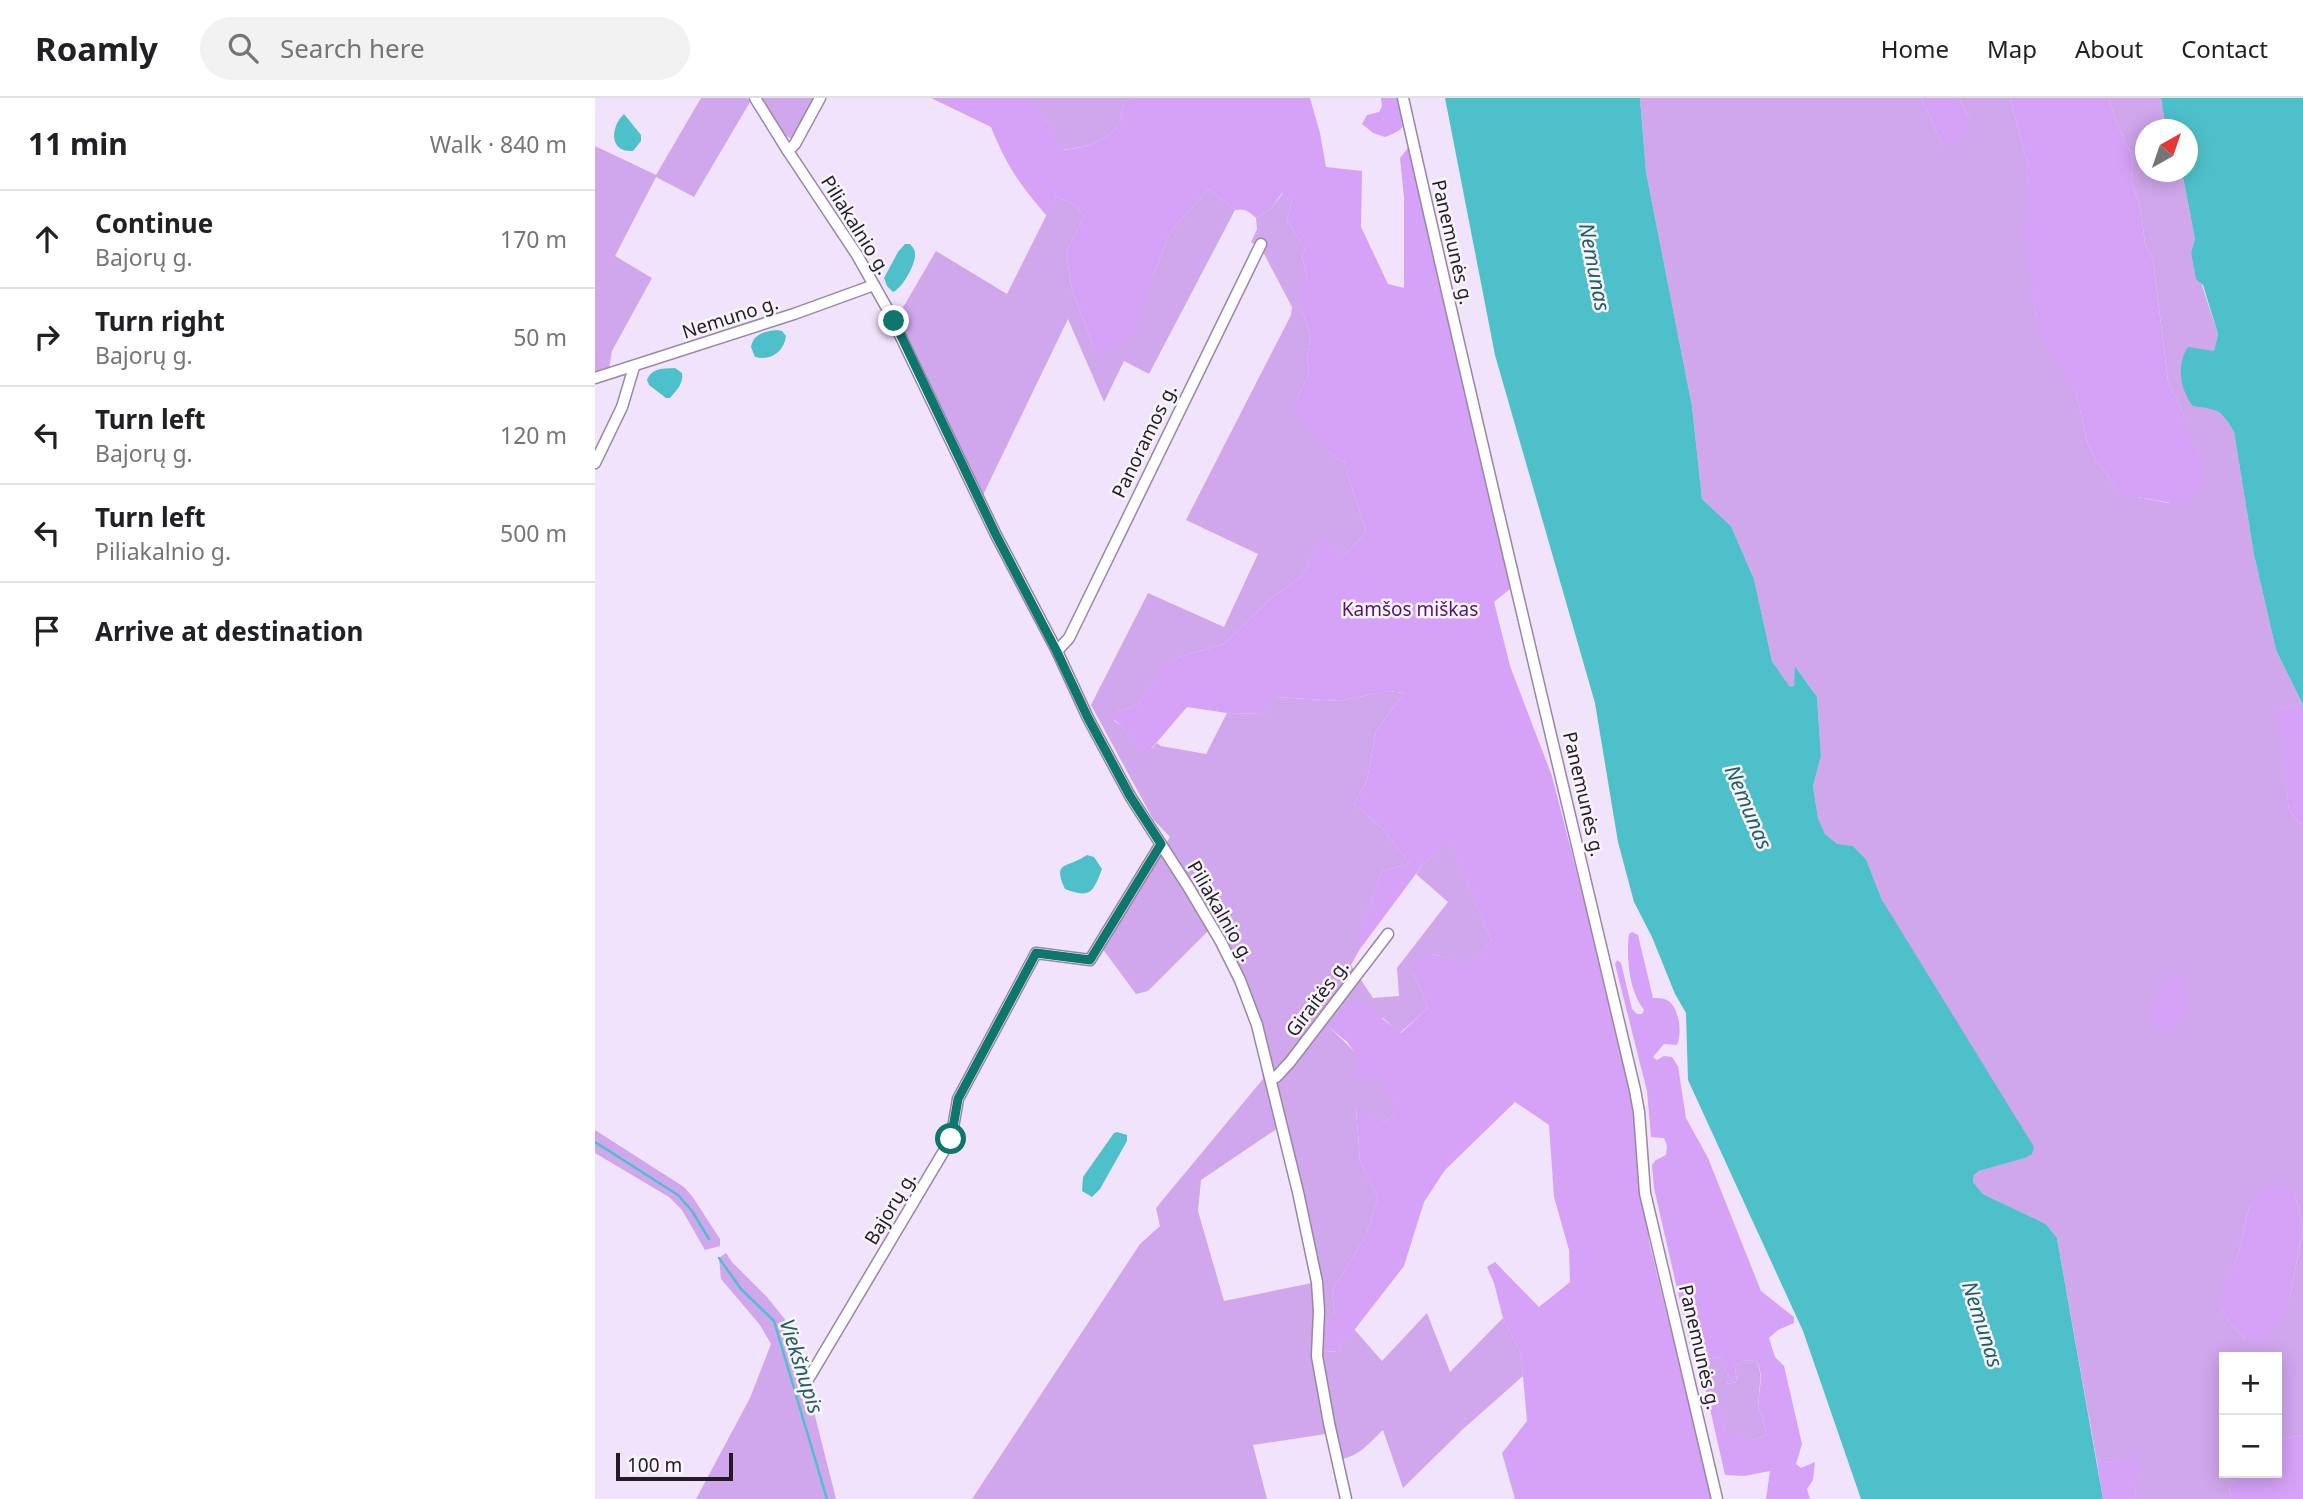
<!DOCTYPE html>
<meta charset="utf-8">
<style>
:root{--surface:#fff;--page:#f2f2f2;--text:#202124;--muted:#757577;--line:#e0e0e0}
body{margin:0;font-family:"Noto Sans",sans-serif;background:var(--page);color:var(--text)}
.controls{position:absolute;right:21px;bottom:21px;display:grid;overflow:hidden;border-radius:0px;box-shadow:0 4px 18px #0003}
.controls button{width:63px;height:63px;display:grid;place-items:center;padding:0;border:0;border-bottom:2px solid var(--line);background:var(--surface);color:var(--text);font:35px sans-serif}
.compass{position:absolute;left:1540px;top:21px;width:63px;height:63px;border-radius:50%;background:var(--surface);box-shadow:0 4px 18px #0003;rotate:40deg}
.scale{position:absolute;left:21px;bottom:18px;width:117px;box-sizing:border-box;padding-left:7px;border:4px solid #231c27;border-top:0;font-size:19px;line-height:24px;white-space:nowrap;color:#231c27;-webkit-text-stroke:5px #f9f5fc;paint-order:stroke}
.stop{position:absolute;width:21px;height:21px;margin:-16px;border:5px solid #0f766e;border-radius:50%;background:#fff}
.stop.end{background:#0f766e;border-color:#fff;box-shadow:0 2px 7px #0008}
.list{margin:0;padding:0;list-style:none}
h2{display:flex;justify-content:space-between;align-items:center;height:91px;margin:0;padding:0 28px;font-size:30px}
h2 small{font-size:23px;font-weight:400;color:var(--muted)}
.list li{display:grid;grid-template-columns:46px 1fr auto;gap:21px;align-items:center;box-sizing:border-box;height:98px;padding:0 28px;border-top:2px solid var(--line)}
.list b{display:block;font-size:26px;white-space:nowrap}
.list p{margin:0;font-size:23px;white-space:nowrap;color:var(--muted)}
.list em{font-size:23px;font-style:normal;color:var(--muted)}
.icon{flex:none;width:38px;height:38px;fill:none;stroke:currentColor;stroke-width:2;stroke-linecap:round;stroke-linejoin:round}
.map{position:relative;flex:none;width:1708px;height:1401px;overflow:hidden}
header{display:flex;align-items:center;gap:42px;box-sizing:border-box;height:98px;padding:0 35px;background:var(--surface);border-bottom:2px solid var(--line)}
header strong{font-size:33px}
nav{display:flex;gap:38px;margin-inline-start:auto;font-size:24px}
.search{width:490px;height:63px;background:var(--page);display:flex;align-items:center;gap:18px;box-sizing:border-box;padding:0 24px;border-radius:38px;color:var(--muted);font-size:26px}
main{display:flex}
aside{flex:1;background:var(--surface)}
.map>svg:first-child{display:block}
.green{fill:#d0a6ed;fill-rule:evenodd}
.forest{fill:#d5a2f7}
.water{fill:#4ec0ca}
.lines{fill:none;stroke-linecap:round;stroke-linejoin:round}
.stream{stroke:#4ec0ca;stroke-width:2.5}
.minor-casing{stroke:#9887a4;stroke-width:13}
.minor{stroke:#fff;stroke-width:10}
.route{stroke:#0f766e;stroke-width:9}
.labels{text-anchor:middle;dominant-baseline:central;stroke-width:5;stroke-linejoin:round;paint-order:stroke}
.street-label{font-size:19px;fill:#231c27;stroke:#f9f5fc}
.park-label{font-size:19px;fill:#551175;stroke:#f9f5fc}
.water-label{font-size:21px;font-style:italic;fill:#205f64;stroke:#f9f5fc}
</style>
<header>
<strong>Roamly</strong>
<div class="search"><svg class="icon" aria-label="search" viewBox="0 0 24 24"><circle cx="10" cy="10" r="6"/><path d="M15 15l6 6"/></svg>Search here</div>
<nav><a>Home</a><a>Map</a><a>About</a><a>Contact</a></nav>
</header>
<main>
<aside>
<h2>11 min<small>Walk · 840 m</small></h2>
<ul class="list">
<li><svg class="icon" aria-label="ahead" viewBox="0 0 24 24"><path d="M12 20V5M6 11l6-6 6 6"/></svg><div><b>Continue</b><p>Bajorų g.</p></div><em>170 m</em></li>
<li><svg class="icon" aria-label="right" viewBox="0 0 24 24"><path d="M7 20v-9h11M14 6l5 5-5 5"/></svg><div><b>Turn right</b><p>Bajorų g.</p></div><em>50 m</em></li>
<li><svg class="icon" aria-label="left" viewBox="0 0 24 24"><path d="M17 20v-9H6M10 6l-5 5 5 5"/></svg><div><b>Turn left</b><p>Bajorų g.</p></div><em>120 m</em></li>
<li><svg class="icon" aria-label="left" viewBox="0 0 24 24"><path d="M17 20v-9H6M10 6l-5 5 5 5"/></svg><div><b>Turn left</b><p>Piliakalnio g.</p></div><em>500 m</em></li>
<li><svg class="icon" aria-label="arrive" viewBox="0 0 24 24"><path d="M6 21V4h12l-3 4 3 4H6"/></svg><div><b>Arrive at destination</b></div></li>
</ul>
</aside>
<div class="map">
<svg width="1708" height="1401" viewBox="0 0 1708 1401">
<rect width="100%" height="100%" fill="#f2e3fd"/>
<!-- green -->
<g class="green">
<polygon points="106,0 152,0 155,4 99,99 61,79 20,158 57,180 17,253 13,276 0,280 0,48 61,77"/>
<polygon points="167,0 219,0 197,41 191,38"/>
<path d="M435,0H535C522,12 530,14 524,25C513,45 487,50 467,52L451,23Z"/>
<path d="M1045,0H1326L1348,47L1374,20L1364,0H1415L1433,67L1432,98L1436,181L1441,217L1481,295L1493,346L1501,363L1514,378L1524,399H1542L1574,405L1605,356L1591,336L1588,315L1573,283L1558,162L1550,146L1546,112L1536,81L1538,60L1520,21L1514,0H1566L1569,18L1575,31L1550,32V74H1587L1600,141L1596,154L1623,236L1619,253L1617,254L1622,312L1629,318L1639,334L1659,457L1681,552L1707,605L1683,612L1694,712L1708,729V1337L1682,1342V1259H1629V1375H1644L1634,1388L1636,1401H1540L1542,1363L1502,1364L1462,1140L1451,1126L1388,1096L1378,1084L1379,1077L1384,1073L1430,1060L1287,802L1271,761L1258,748L1242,747L1230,736L1223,720L1218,688L1226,658L1222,599L1201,569L1199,589H1195L1177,563L1159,481L1136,428L1107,401L1097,308L1051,74ZM1700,1097L1708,1129L1695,1199L1651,1242L1637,1228L1627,1212L1624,1201L1643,1157L1655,1106Z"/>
<polygon points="614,91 640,112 554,276 529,263 509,304 473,221 388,397 303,218 341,153 412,196 461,98 482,108 489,119 471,154 477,192 498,247 558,177 576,133"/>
<path d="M688,95L697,103L692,122L710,151L707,158L712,179L706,211L716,238L712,259L714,276L702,300L735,355L749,364L771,434L751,456L727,439L706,479L674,502L629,546L584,559L570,567L544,605L535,610L523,614L519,623L526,627L550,657L562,645L566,648L611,656L632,615L668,616L680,599L744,603L793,593L809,595L781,633L772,682L759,706L788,731L814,765L787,774L761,844L765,851L756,867L778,900L804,898L802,870L853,804L821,776L829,765L856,744L896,842L877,867L838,856L818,874L833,910L805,935L788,920L734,929C749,943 794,986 799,1005C800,1009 799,1012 799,1016L790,1024L761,1011L765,1063L783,1100L771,1138L737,1193L740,1218L728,1254L743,1253L759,1231L787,1263L832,1215L855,1274L908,1220L926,1256L928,1278L867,1332L808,1390L788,1332C775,1344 763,1360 744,1361L737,1335L658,1347L672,1401H377L545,1146L565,1128L561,1110L668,981L662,941L644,885L614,832L553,893L541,896L507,850L575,739L558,721L496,607L553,495L629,529L663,456L591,422L696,217L697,209L666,150L656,144L662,131L661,120L676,111ZM689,1026L722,1184L629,1203L603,1113L606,1082Z"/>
<polygon points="0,1032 89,1089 97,1098 125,1141 125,1148 110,1152 87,1112 74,1099 0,1055"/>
<polygon points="131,1155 137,1164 172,1199 196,1229 202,1243 204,1280 217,1306 241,1401 101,1401 155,1300 176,1246 165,1227 126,1181 124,1160"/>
<path d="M1121,1259L1128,1260V1268L1136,1282L1131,1286L1142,1284L1140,1268L1148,1263L1161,1262C1170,1280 1162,1290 1164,1309C1166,1319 1171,1326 1171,1337L1160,1342L1131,1336L1116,1284H1109L1103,1263Z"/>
</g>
<!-- forest -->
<g class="forest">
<path d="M336,0H435L438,1L468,52C487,50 513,45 524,25C530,14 522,12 535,0H715L725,35L731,69L767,73L766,129L793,186L809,190V100L805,60L816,46L915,491L899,504L915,568L957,678L1036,985L1054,1143L1117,1401H920L907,1355L932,1323L926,1256L908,1220L899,1185L892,1169L900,1164L944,1209L975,1184L974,1152L959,1099L954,1027L920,1004L850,1072L829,1104L809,1168L743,1253L728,1254V1228L740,1218L737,1193L771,1138L783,1100L765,1063L761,1010L790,1024L799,1016V1005L782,979L757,980L764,960L752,944L734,929L754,907L766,904L806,935L833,910L818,874L821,863L837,856L877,866L896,842L856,745L829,765L765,851L760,845L787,774L814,765L788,731L759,706L772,682L781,633L809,595L793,593L744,603L681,599L668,616L632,615L592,609L550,658L526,627L519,622L518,619L523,614L535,610L544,605L569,567L584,559L629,546L674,502L706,479L727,438L751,456L771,434L749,364L735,355L702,317V300L714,276L712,259L716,238L706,211L704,192L712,179L707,158L710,151L692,122L697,103L687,95L676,111L661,120C654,113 649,110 640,112L614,91L576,133L558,177L541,235L506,261L498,247L477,192L471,154L489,119L482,108L461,98L452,118C425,87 411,67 396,29Z"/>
<path d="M786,0H805C810,24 816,30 790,39L778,35L767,26L772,17L784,14L787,8Z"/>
<polygon points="1326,0 1364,0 1374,20 1374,34 1362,49 1348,47"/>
<polygon points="1415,0 1514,0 1520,21 1538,60 1536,81 1546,112 1550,146 1558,162 1573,283 1588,315 1592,336 1605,356 1608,370 1608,390 1589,407 1542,399 1524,400 1514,378 1501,363 1493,346 1481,295 1450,248 1441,217 1429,141 1433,67"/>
<polygon points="1707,605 1708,613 1708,729 1694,712 1682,612"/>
<path d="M1037,834L1043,837L1058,900C1064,900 1070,900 1075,904C1085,914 1087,935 1082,947L1069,946L1058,959L1062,962L1069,958L1077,959L1083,968L1091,1020L1113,1060L1166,1193L1199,1219V1225L1183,1232L1174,1240L1180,1259L1189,1268L1207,1346L1201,1366L1206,1370L1220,1364L1218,1382L1212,1391L1215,1401H1171L1175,1373L1149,1378L1130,1377L1109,1284H1116L1131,1335L1160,1342L1171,1337C1171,1326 1166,1319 1164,1309C1162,1290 1171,1280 1161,1262L1148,1263L1140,1268L1142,1284L1130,1286L1136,1282L1128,1268V1260L1121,1259L1103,1263L1095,1247L1059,1090L1057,1067L1061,1062L1071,1057L1072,1048L1069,1040L1056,1039L1052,993L1020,866L1022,862L1026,865L1037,911L1042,916H1047L1049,912C1034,893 1031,860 1034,836Z"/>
<path d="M1582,876L1587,877L1596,910C1588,927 1576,937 1557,928L1554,911L1571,883Z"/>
<polygon points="1680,1087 1692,1089 1700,1097 1708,1129 1695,1199 1688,1219 1677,1236 1667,1244 1651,1242 1637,1228 1627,1212 1623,1201 1643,1157 1655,1106 1666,1092"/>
<polygon points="1708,1337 1708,1401 1636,1401 1634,1388 1644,1375 1682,1375 1682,1342"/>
<polygon points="1543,1362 1540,1401 1508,1401 1502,1364"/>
</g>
<!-- water -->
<g class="water">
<polygon points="850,0 1045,0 1051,74 1097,308 1107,401 1136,428 1159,481 1177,563 1195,589 1199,588 1200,568 1222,599 1226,658 1218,688 1223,720 1230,736 1242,746 1258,748 1271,761 1287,802 1439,1049 1437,1056 1430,1060 1384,1073 1379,1077 1378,1084 1388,1096 1451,1126 1462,1140 1508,1401 1266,1401 1208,1233 1093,982 1091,915 1080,896 1057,839 1039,804 1023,744 1000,605 900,257"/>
<path d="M1566,0H1708V613L1707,605L1681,552L1659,457L1639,334C1625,310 1624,312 1598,308C1585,292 1581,267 1593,249L1619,253L1623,236L1608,187L1601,181L1596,154L1600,141L1587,74H1592V32L1575,31L1569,19Z"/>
<path d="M29,16L46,37V43L38,53C14,55 15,29 29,16Z"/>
<path d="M310,146H315C318,150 320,151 320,156C321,166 307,191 298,194L292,188L289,180L303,154Z"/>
<path d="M182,232L187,233L191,238C189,254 176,263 160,259L156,249C158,236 170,233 182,232Z"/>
<path d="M80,270L87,275C89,285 81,293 75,300H71L54,287L52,282C57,269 69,271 80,270Z"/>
<path d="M492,757L499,759L507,771C498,794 496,801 470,791C457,762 472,771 492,757Z"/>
<polygon points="522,1034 532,1037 532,1043 505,1091 497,1099 487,1093 488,1079 519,1035"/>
</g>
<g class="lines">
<!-- stream -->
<g class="stream">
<polyline points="0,1044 83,1097 97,1113 114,1141"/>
<polyline points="124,1160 146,1191 179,1223 232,1401"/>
</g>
<defs>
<g id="minor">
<polyline points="160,0 193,53 262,157 293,212 401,437 462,553 493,620 535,698 594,790 626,844 645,882 662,927 703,1094 722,1184 724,1213 722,1258 734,1325 751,1401"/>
<path d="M808,0C882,331 962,661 1040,992L1044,1014L1050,1095L1122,1401"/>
<polyline points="193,53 200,46 225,0"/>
<polyline points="0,280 199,216 279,187"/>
<polyline points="0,365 27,309 39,269"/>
<polyline points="462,553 474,540 666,146"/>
<polyline points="676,980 681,979 695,964 793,836"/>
<polyline points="211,1285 356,1041 363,1001 441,855 495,862 566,746"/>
</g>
</defs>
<!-- minor casing -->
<use href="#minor" class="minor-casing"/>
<!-- minor -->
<use href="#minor" class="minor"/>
</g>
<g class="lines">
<!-- route -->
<polyline class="route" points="299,223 401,437 462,554 493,620 535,698 566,746 495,862 441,855 363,1001 356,1041"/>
</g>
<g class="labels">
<!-- street labels -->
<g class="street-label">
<text transform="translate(261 127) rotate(58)">Piliakalnio g.</text>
<text transform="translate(858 144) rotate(77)">Panemunės g.</text>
<text transform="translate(135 219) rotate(-18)">Nemuno g.</text>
<text transform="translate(549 343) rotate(-64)">Panoramos g.</text>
<text transform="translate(989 696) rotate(77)">Panemunės g.</text>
<text transform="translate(626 813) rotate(60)">Piliakalnio g.</text>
<text transform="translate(722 900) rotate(-53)">Giraitės g.</text>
<text transform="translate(295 1110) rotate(-59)">Bajorų g.</text>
<text transform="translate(1105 1249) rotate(77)">Panemunės g.</text>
</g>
<!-- park labels -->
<g class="park-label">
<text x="815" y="511">Kamšos miškas</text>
</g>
<!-- water labels -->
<g class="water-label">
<text transform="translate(1000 169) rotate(79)">Nemunas</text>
<text transform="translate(1154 709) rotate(67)">Nemunas</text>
<text transform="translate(1388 1226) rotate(72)">Nemunas</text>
<text transform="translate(207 1268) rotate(72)">Viekšnupis</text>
</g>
</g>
</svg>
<div class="controls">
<button>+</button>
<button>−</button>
</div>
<svg class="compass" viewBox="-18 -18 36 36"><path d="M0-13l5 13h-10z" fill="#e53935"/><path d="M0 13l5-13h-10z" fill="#757577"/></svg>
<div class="scale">100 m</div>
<div class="stop" style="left:356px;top:1041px"></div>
<div class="stop end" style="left:299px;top:223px"></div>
</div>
</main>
